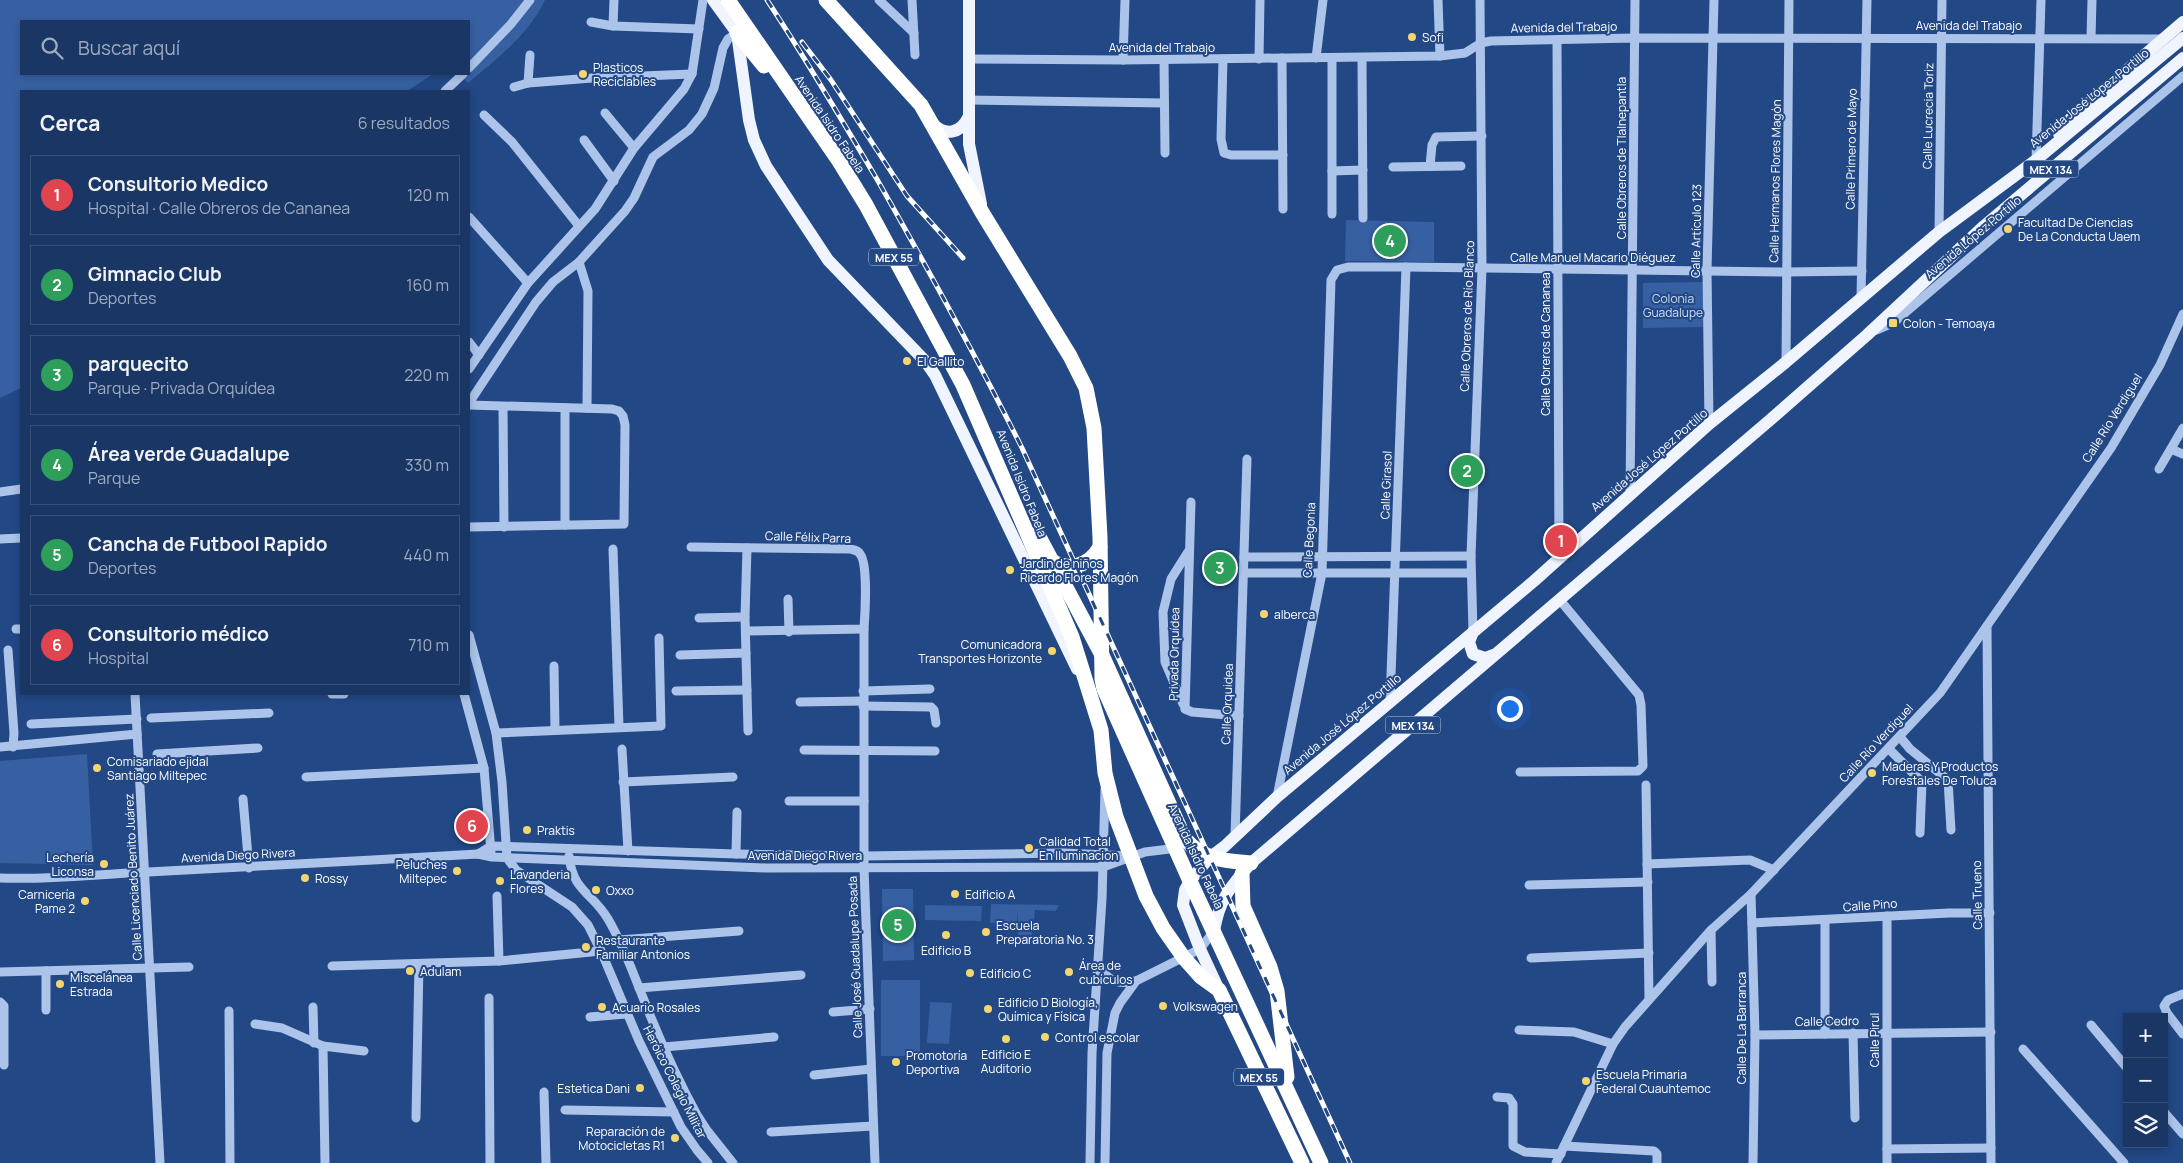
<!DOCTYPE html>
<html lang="es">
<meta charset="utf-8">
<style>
:root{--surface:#1a3664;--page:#27416d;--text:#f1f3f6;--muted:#9fabbf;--line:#385078;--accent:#90b9f0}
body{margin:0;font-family:Manrope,sans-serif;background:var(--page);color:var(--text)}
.controls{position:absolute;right:15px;bottom:15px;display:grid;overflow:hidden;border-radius:0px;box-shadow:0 2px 8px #0003}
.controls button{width:45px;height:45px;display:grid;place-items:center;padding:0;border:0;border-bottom:1px solid var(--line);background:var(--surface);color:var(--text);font:25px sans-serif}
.you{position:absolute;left:1509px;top:708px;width:18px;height:18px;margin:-12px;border:4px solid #fff;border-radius:50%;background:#1a73e8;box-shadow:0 0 0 8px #1a73e833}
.badge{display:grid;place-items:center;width:32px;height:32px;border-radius:50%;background:var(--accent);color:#fff;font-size:16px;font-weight:700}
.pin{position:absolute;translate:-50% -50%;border:2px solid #fff;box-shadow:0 1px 5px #0006}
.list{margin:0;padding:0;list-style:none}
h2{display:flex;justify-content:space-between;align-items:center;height:65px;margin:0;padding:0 20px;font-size:21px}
h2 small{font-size:16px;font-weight:400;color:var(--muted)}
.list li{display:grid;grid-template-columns:32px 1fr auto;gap:15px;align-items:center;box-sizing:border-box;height:80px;margin:0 10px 10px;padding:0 10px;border:1px solid var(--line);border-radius:0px}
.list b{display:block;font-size:19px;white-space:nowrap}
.list p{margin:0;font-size:16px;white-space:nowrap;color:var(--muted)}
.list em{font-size:16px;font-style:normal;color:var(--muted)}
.icon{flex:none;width:28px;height:28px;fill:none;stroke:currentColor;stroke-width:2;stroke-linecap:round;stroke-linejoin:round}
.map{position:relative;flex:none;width:2183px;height:1163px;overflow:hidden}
.search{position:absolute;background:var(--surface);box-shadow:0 2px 8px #0003;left:20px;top:20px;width:450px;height:55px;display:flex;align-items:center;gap:12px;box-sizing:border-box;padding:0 18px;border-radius:0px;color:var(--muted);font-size:19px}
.panel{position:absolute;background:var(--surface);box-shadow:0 2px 8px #0003;left:20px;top:90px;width:450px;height:605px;border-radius:0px}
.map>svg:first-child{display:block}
.green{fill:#3760a3}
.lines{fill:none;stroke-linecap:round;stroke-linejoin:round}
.minor{stroke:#acc4e9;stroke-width:9}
.major{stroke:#eff4fe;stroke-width:12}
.highway{stroke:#fff;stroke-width:15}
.rail-casing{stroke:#fff;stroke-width:5}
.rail{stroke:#234886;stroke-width:3;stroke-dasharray:9;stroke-linecap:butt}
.poi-dot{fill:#f4d66f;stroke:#234886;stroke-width:2}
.labels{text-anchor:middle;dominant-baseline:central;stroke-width:4;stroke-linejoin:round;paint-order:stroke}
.shield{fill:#234886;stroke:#bdc8db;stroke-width:1}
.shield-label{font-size:11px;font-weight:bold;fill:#fff}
.street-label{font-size:12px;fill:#fff;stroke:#234886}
.poi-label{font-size:12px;fill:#fff;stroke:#234886;text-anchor:start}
.park-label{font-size:12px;fill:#d0dff7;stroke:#234886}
</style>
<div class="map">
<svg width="2183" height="1163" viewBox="0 0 2183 1163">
<rect width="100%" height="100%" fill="#234886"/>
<!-- green -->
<g class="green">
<path d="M0,0H545C529,34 496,60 468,83L459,74H469V21H21V74H433L407,91H21V388L0,398Z"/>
<polygon points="1346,220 1434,222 1434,262 1345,261"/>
<polygon points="1703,282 1703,327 1643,328 1643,283"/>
<polygon points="1208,555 1232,556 1231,582 1207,581"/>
<polygon points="87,754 93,865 0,863 0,761"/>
<polygon points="882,889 913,889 914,960 883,961"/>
<polygon points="991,904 1059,905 1056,911 1035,910 1032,935 1018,935 1018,909 1017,924 990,923"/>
<polygon points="925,905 982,906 981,921 925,920"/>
<rect x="881" y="980" width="39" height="76"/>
<polygon points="930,1002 952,1003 949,1044 927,1043"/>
</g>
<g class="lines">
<!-- minor -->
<g class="minor">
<polyline points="879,0 914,33"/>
<polyline points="912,0 915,55"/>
<polyline points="1438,0 1440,56"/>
<polyline points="591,22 613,26 699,29"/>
<polyline points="613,26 614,0"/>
<polyline points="2091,38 2092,0"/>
<polyline points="1557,40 1559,558"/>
<polyline points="1282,58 1283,209"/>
<polyline points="1316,58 1323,0"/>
<polyline points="1362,58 1363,218"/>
<polyline points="969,59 1123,60 1440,56 1465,53 1481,43 1491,41 1634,38 2163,39"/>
<polyline points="1223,59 1221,139 1224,153 1231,155 1283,155"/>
<polyline points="1259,59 1260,0"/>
<polyline points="1123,60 1125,0"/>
<polyline points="1164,60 1165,153"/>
<polyline points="469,68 511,24 530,0"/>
<polyline points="528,83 530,55"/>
<polyline points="514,87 528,83 592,78 692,74"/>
<polyline points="445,91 463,74"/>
<polyline points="968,100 1164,103"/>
<polyline points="605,113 634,148"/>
<polyline points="484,115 512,142 579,226"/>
<polyline points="584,140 614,181"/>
<polyline points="2036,160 2041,0"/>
<polyline points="1430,166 1432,145 1436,137 1482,136"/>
<polyline points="1393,167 1461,166"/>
<polyline points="1332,171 1363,170"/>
<polyline points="1332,214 1332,58"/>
<polyline points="469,217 528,283"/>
<polyline points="1939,232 1942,0"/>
<polyline points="579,262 588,291 587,408"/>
<polyline points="1861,298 1867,0"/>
<polyline points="1877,330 1893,323 2183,76"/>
<polyline points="469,342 479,355"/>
<polyline points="1786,362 1789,0"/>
<polyline points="469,369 528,283 595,209 634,148 684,89 692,74 703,0"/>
<polyline points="469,403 536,302 553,282 579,262 625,211 634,198 653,157 689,130 702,114 714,88 723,48 728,39 737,33"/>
<polyline points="469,405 612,409 619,411 623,416 625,425 624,524 469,527"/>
<polyline points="503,407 504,527"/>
<polyline points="1709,424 1707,270 1714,0"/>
<polyline points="2171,449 2183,454"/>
<polyline points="2159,469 2183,428"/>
<polyline points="0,492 21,489"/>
<polyline points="1630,495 1635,0"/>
<polyline points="565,525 565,408"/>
<polyline points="0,539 21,538"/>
<path d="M691,547L850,549C854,550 858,550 860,554C868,563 865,615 864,629L746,631"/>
<polyline points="747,548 745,617 748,731"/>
<polyline points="613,549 619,727"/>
<polyline points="1244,557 1471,556"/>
<polyline points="1244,573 1471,573"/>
<polyline points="788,599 789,632"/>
<polyline points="699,618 745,617"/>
<polyline points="1987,626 1991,1163"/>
<polyline points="16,629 21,629"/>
<polyline points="864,629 864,868 875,1163"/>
<polyline points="1473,632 1471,556 1482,269 1480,0"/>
<polyline points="469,635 496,733 502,782 507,858 516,870 572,907 588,925 601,951 639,1041 681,1127 697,1150 708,1163"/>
<polyline points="8,650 14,733 13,747"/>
<polyline points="680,655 746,653"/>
<polyline points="554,666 555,730"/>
<polyline points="676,691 747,690"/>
<polyline points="863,691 930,689"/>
<polyline points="135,694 160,1163"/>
<polyline points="332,694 344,694"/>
<polyline points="464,694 484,768 491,852"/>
<polyline points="800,702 863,701"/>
<polyline points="1390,703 1406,267"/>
<polyline points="1183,704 1165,662 1163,612 1171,579 1188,552"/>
<polyline points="863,706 931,707 934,710 936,723"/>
<polyline points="1185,709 1191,502"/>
<polyline points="1185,709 1192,712 1239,716"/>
<polyline points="151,718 269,713"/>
<polyline points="31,724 137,719"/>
<polyline points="496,733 661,726 659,638"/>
<polyline points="1900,737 1910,749 1948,780 1951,830"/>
<polyline points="0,747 137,734"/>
<polyline points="622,749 628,851"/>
<polyline points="1889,749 1922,782 1920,833"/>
<polyline points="804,750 935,751"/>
<polyline points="157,754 258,748"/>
<polyline points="1520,772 1638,771 1643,766 1641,705 1639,695 1559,599"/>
<polyline points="306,777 484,768"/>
<polyline points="623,782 733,777"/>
<polyline points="1646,785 1649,999"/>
<polyline points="1277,797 1322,573 1331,280 1337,270 1348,267 1406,267 1786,272 1862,271"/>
<polyline points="243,799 249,868"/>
<polyline points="789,801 864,801"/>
<polyline points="1235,836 1247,459"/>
<polyline points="478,854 491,846 736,854 864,856 1064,853 1128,856"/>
<polyline points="736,854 737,812"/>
<path d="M569,856C573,892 592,892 608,919C624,946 634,976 646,1005C661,1043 678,1080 697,1115L706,1129L733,1163"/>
<polyline points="1647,864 1750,860 1774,870"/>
<path d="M0,878C50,880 98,874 148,872C258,867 368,860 478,854L492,857L766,868L1103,867L1145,852L1178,848"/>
<polyline points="1529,885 1648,882"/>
<polyline points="1751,894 1755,1035 1753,1163"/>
<polyline points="497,896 499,961"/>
<polyline points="1887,916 1887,1163"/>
<polyline points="1825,920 1825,1034"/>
<polyline points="1752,923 1949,913 1990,913"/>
<polyline points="1711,930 1712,982"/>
<polyline points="619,940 739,931"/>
<polyline points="1531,958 1649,953"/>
<path d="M1099,964C1106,981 1119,985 1136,981"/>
<polyline points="332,966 499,961 601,951"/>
<polyline points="0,972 189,967"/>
<polyline points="639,988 801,975"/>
<polyline points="2183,994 2168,1000 2164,1006 2167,1013 2183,1034"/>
<polyline points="489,998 490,1163"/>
<polyline points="0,1002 4,1006 4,1065"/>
<polyline points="313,1007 314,1043"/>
<polyline points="46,1010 46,971"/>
<polyline points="229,1011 230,1163"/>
<polyline points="833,1012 870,1009"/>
<polyline points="590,1017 626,1014"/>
<polyline points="255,1024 282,1028 323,1046 364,1051"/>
<polyline points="2091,1025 2127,1068"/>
<polyline points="1519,1030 1574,1032 1613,1044"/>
<polyline points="1853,1033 1855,1118"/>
<polyline points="1755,1035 1991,1032"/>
<polyline points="323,1046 325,1163"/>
<polyline points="664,1047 774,1037"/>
<polyline points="2023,1049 2124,1163"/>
<polyline points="814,1075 871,1069"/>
<polyline points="544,1092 546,1163"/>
<polyline points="1497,1097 1509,1098 1513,1104 1513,1146 1525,1152 1561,1154"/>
<polyline points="565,1110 674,1112"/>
<polyline points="2164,1112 2183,1134"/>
<polyline points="416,1118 419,964"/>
<polyline points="771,1132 873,1126"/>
<polyline points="1564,1146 1654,1151 1657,1154 1657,1163"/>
<polyline points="1887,1149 1991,1148"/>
<polyline points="1090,1163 1092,1053 1102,899 1105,789"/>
<polyline points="1105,1163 1107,1053 1115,1013 1120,1003 1136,981 1200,949 1214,931"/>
<polyline points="1556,1163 1613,1044 1625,1027 1711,930 1751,894 1940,693 2111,448 2160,365 2183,314"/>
</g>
<!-- major -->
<g class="major">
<polyline points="713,0 737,33 749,120 754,140 766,166 828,260 926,362 935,375 1077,669"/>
<polyline points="969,0 969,144 981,204"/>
<path d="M933,124C945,136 960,134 968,118"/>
<polyline points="2059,134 2071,118 2183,22"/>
<polyline points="1473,632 1469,642 1473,654 1485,658 1493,655"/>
<path d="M1214,931C1220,897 1230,888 1251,863L1770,420L1867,335L1984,226L2183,58"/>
<polyline points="1219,990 1200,949 1183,905 1185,890 1190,881 1209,858 1225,846 1277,797 1534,581 1709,424 1786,362 1939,232 2036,160 2183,38"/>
</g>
<!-- highway -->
<g class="highway">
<polyline points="728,0 839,161 866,205 963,385 1072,637 1101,730 1105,773 1116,817 1146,896 1163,928 1184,958 1201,977 1219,990 1302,1163"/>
<polyline points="826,0 921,105 983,214 1070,356 1086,388 1094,428 1100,537 1102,679 1104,689 1190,881 1321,1163"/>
<polyline points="737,33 764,66"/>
<path d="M1037,533L1102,655L1185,839C1203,860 1225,861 1251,863"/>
<path d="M1049,559C1068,573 1089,566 1100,547"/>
<polyline points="1242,874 1243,906 1270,967 1277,991 1287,1077"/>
</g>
<defs>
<g id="rail">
<path d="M767,0C806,59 842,120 878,181C928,269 977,358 1022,448L1350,1163"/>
<polyline points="802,42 831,80 907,196 963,258"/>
</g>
</defs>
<!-- rail casing -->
<use href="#rail" class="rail-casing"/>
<!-- rail -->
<use href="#rail" class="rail"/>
</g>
<!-- markers -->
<g class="poi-dot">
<circle cx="1412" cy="37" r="5"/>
<circle cx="583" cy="74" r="5"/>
<circle cx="2008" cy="229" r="5"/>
<rect x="1888" y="318" width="10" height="10" rx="2.5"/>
<circle cx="907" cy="361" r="5"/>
<circle cx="1010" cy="570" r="5"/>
<circle cx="1264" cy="614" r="5"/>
<circle cx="1052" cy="651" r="5"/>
<circle cx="97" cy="768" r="5"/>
<circle cx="1872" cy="773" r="5"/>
<circle cx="527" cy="830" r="5"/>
<circle cx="1029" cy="848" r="5"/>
<circle cx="104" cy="864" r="5"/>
<circle cx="457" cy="871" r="5"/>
<circle cx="305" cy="878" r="5"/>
<circle cx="500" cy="881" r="5"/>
<circle cx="596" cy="890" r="5"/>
<circle cx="955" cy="894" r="5"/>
<circle cx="85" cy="901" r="5"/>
<circle cx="986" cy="932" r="5"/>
<circle cx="946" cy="935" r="5"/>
<circle cx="586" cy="947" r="5"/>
<circle cx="410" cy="971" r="5"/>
<circle cx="1069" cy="972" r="5"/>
<circle cx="970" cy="973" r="5"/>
<circle cx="60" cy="984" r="5"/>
<circle cx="1163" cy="1006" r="5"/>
<circle cx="602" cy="1007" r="5"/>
<circle cx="988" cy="1009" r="5"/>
<circle cx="1045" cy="1037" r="5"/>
<circle cx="1006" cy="1039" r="5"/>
<circle cx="896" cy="1062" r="5"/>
<circle cx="1586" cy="1081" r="5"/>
<circle cx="640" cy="1088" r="5"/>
<circle cx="675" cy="1138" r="5"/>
</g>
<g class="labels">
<!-- shield labels -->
<g class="shield">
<rect x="2023.5" y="160.5" width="55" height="17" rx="4"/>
<rect x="869" y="248.5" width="50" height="17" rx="4"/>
<rect x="1385.5" y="716.5" width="55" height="17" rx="4"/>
<rect x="1234" y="1068.5" width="50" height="17" rx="4"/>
</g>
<g class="shield-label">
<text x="2051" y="169">MEX 134</text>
<text x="894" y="257">MEX 55</text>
<text x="1413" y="725">MEX 134</text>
<text x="1259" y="1077">MEX 55</text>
</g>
<!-- street labels -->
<g class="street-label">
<text x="1969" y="25">Avenida del Trabajo</text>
<text transform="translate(1564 27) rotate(-1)">Avenida del Trabajo</text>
<text x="1162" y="47">Avenida del Trabajo</text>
<text transform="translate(2089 98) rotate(-39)">Avenida José López Portillo</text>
<text transform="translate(1928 116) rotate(-89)">Calle Lucrecia Toriz</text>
<text transform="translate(830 124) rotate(56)">Avenida Isidro Fabela</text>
<text transform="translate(1851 149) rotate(-89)">Calle Primero de Mayo</text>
<text transform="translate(1621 158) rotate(-90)">Calle Obreros de Tlalnepantla</text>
<text transform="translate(1775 181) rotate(-89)">Calle Hermanos Flores Magón</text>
<text transform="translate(1696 231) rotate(-89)">Calle Artículo 123</text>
<text transform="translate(1973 237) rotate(-40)">Avenida López Portillo</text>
<text x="1593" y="257">Calle Manuel Macario Diéguez</text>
<text transform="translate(1467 316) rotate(-88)">Calle Obreros de Río Blanco</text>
<text transform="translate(1545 344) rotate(-90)">Calle Obreros de Cananea</text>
<text transform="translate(2112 418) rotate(-58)">Calle Río Verdiguel</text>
<text transform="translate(1649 460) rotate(-41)">Avenida José López Portillo</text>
<text transform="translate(1022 483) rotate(68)">Avenida Isidro Fabela</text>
<text transform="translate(1386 485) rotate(-88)">Calle Girasol</text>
<text transform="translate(808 537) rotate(2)">Calle Félix Parra</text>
<text transform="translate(1309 540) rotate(-87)">Calle Begonia</text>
<text transform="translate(1174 654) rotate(-89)">Privada Orquídea</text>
<text transform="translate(1227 704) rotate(-88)">Calle Orquidea</text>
<text transform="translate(1342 724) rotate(-40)">Avenida José López Portillo</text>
<text transform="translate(1876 743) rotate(-47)">Calle Río Verdiguel</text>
<text transform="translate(238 855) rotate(-3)">Avenida Diego Rivera</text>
<text x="805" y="855">Avenida Diego Rivera</text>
<text transform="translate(1196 856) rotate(65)">Avenida Isidro Fabela</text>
<text transform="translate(133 877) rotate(-93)">Calle Licenciado Benito Juárez</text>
<text transform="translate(1977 895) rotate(-91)">Calle Trueno</text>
<text transform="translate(1870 905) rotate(-4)">Calle Pino</text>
<text transform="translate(855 957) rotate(-92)">Calle José Guadalupe Posada</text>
<text transform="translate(1827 1021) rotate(-1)">Calle Cedro</text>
<text transform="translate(1741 1028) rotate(-90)">Calle De La Barranca</text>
<text transform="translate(1874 1040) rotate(-90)">Calle Pirul</text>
<text transform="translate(675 1082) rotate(63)">Heróico Colegio Militar</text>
</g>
<!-- poi labels -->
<g class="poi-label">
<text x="1422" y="37">Sofi</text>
<text x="593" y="67">Plasticos<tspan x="593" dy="14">Reciclables</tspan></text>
<text x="2018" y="222">Facultad De Ciencias<tspan x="2018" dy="14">De La Conducta Uaem</tspan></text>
<text x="1903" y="323">Colon - Temoaya</text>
<text x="917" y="361">El Gallito</text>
<text x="1020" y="563">Jardin de niños<tspan x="1020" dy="14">Ricardo Flores Magón</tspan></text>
<text x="1274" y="614">alberca</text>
<text x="1042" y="644" text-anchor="end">Comunicadora<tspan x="1042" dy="14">Transportes Horizonte</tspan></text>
<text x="107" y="761">Comisariado ejidal<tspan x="107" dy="14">Santiago Miltepec</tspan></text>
<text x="1882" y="766">Maderas Y Productos<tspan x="1882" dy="14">Forestales De Toluca</tspan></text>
<text x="537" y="830">Praktis</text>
<text x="1039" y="841">Calidad Total<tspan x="1039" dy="14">En Iluminacion</tspan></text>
<text x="94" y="857" text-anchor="end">Lechería<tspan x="94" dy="14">Liconsa</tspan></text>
<text x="447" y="864" text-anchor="end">Peluches<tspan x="447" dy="14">Miltepec</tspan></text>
<text x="510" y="874">Lavanderia<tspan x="510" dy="14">Flores</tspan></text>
<text x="315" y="878">Rossy</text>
<text x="606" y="890">Oxxo</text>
<text x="75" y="894" text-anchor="end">Carnicería<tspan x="75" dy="14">Pame 2</tspan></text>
<text x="965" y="894">Edificio A</text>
<text x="996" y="925">Escuela<tspan x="996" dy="14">Preparatoria No. 3</tspan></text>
<text x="596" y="940">Restaurante<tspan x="596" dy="14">Familiar Antonios</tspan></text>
<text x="946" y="950" text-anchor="middle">Edificio B</text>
<text x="1079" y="965">Área de<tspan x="1079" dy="14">cubículos</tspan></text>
<text x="420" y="971">Adulam</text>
<text x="980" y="973">Edificio C</text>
<text x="70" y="977">Miscelánea<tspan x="70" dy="14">Estrada</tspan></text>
<text x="998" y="1002">Edificio D Biología,<tspan x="998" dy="14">Química y Física</tspan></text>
<text x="1173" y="1006">Volkswagen</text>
<text x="612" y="1007">Acuario Rosales</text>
<text x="1055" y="1037">Control escolar</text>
<text x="1006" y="1054" text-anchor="middle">Edificio E<tspan x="1006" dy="14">Auditorio</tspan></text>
<text x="906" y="1055">Promotoría<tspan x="906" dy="14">Deportiva</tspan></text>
<text x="1596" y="1074">Escuela Primaria<tspan x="1596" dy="14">Federal Cuauhtemoc</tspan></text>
<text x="630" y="1088" text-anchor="end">Estetica Dani</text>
<text x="665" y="1131" text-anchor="end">Reparación de<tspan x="665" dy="14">Motocicletas R1</tspan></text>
</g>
<!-- park labels -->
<g class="park-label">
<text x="1673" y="298">Colonia<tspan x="1673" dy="14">Guadalupe</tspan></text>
</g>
</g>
</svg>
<div class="controls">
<button>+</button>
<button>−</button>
<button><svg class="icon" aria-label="layers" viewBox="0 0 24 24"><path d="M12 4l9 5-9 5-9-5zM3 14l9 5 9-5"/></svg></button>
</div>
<div class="you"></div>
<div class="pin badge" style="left:1561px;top:541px;background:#e0444e">1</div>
<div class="pin badge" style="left:1467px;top:471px;background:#2e9e5b">2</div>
<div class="pin badge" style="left:1220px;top:568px;background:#2e9e5b">3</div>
<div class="pin badge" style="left:1390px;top:241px;background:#2e9e5b">4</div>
<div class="pin badge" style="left:898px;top:925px;background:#2e9e5b">5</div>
<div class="pin badge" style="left:472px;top:826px;background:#e0444e">6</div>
<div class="search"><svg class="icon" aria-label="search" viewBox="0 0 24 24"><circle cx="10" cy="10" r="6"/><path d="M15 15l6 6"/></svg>Buscar aquí</div>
<section class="panel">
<h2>Cerca<small>6 resultados</small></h2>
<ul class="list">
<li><span class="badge" style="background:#e0444e">1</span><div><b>Consultorio Medico</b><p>Hospital · Calle Obreros de Cananea</p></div><em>120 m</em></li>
<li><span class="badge" style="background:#2e9e5b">2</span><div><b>Gimnacio Club</b><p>Deportes</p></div><em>160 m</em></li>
<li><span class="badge" style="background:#2e9e5b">3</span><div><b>parquecito</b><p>Parque · Privada Orquídea</p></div><em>220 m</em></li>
<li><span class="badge" style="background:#2e9e5b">4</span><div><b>Área verde Guadalupe</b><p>Parque</p></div><em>330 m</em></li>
<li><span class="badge" style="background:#2e9e5b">5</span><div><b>Cancha de Futbool Rapido</b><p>Deportes</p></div><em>440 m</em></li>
<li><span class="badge" style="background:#e0444e">6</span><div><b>Consultorio médico</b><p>Hospital</p></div><em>710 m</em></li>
</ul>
</section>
</div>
